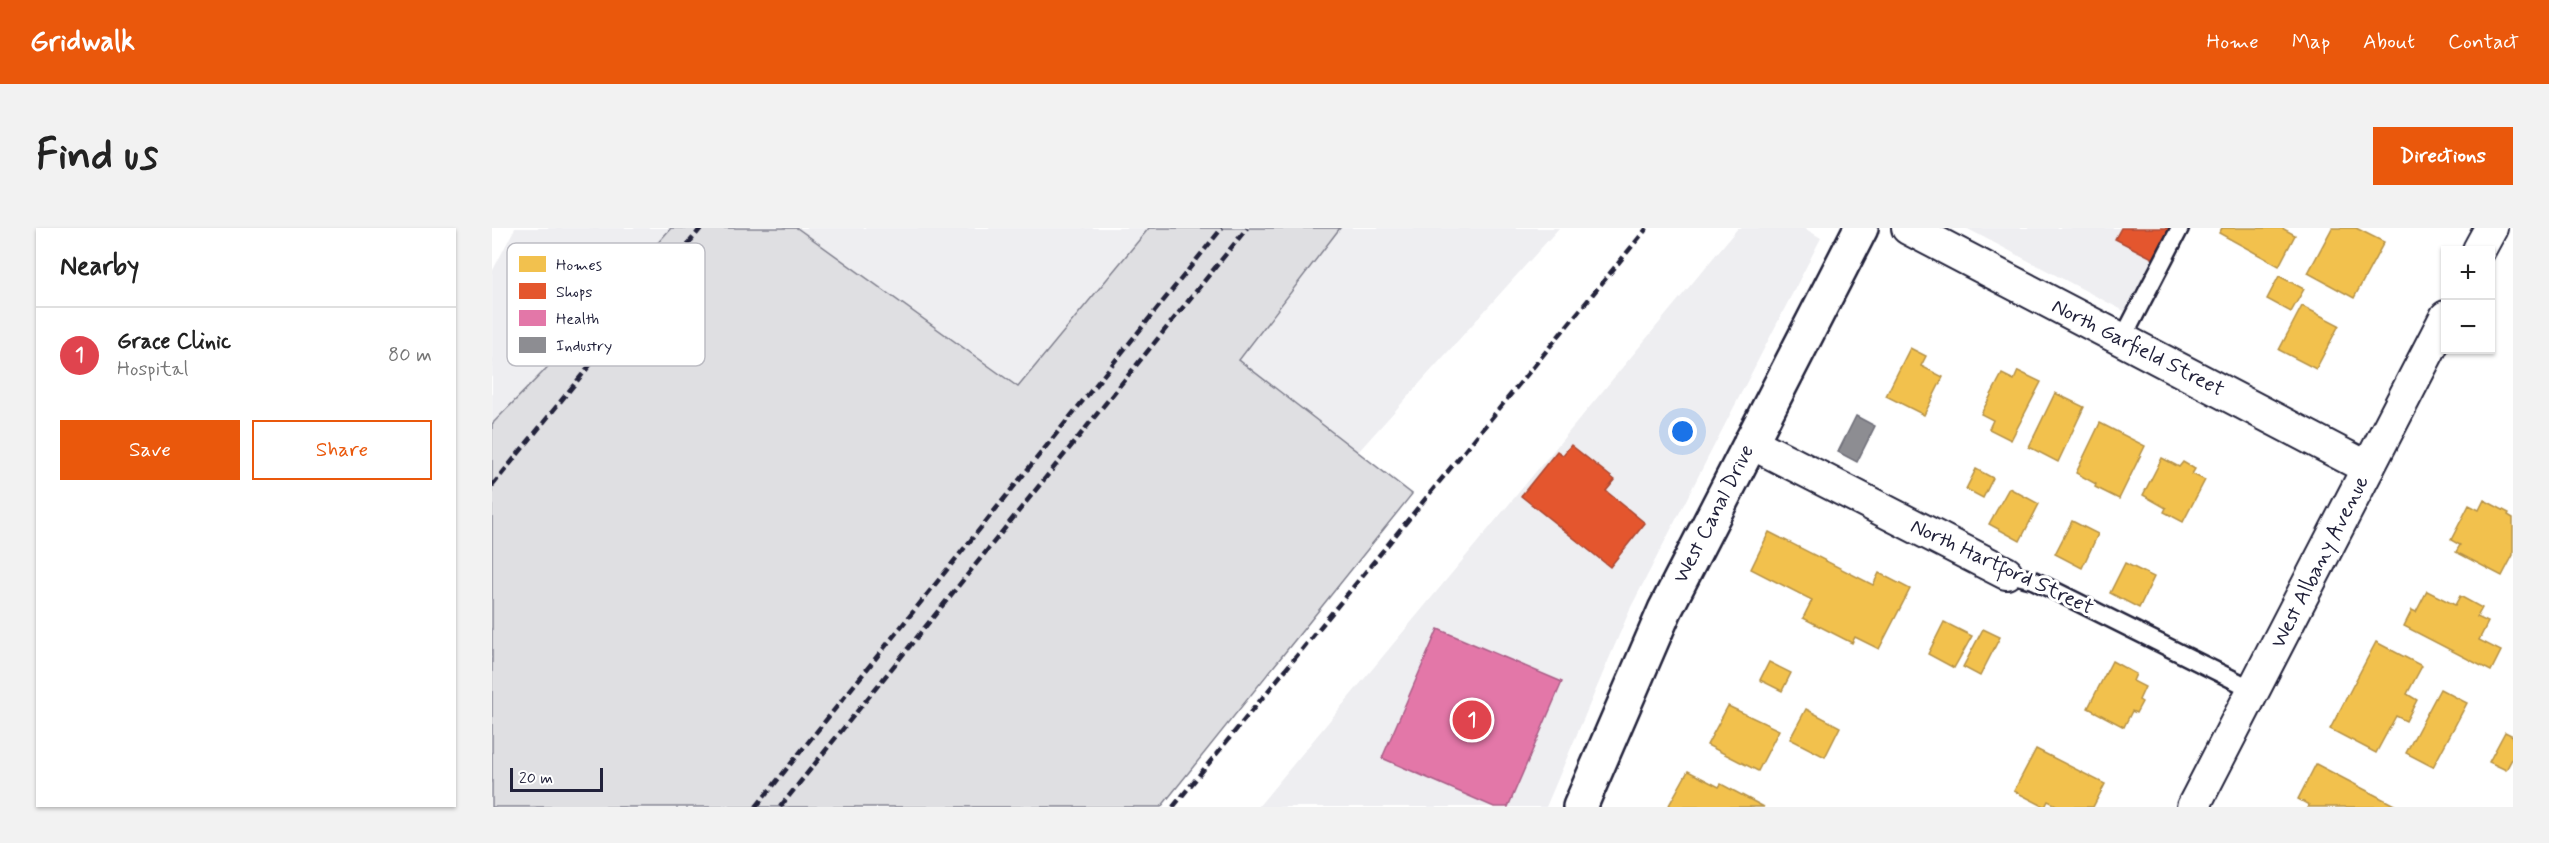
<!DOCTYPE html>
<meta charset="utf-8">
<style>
:root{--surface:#fff;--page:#f2f2f2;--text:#222;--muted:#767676;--line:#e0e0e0;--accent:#ea580c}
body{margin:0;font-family:Mynerve,sans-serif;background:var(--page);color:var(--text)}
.controls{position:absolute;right:18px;top:18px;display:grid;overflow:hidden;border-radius:0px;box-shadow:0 2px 4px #0004}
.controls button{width:54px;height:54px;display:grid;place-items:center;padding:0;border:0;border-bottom:2px solid var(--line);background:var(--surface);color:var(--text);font:30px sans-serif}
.scale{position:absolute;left:18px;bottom:15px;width:93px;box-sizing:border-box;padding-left:6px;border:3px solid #22223b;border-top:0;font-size:16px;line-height:21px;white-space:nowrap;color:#22223b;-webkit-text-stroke:4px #fff;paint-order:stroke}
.you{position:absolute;left:1191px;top:204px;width:21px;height:21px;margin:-15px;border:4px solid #fff;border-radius:50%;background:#1a73e8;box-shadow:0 0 0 9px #1a73e833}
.badge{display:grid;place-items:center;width:39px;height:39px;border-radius:50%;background:var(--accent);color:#fff;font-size:20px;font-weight:700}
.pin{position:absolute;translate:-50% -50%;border:3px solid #fff;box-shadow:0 2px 6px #0006}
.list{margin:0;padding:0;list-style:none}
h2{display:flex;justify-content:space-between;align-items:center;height:78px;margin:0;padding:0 24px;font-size:26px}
h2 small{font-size:20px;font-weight:400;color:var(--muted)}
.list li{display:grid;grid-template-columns:39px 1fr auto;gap:18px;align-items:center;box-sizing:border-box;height:96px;padding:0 24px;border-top:2px solid var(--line)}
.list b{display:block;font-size:22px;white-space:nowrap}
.list p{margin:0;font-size:20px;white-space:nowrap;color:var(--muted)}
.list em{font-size:20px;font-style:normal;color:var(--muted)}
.actions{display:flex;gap:12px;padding:18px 24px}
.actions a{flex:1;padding:14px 0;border:2px solid var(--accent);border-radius:0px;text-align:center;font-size:21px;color:var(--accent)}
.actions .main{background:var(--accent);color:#fff}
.map{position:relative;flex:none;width:2021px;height:579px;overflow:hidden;border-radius:0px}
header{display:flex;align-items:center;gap:36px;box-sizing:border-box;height:84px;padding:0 30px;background:var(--accent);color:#fff}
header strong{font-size:28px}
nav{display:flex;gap:33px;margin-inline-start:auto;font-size:21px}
.intro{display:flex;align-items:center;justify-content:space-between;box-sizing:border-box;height:144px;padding:0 36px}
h1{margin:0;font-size:42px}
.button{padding:15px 27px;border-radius:0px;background:var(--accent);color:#fff;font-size:21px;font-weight:700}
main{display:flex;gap:36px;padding:0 36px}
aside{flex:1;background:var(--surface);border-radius:0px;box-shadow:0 2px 4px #0004}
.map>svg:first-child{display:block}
.built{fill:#eeeef1}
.green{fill:#dfdfe2;stroke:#80808e;stroke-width:1.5}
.homes{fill:#f2c14e;stroke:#b49148;stroke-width:1.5}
.shops{fill:#e4572e;stroke:#aa4732;stroke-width:1.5}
.health{fill:#e377a8;stroke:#a95e87;stroke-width:1.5}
.industry{fill:#8d8d92;stroke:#6d6d78;stroke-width:1.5}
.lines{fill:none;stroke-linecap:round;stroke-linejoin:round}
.lane-casing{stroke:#22223b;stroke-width:21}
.street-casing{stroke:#22223b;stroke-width:36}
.secondary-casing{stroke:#22223b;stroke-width:38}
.lane{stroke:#fff;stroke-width:16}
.street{stroke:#fff;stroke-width:32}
.secondary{stroke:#fff;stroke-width:33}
.rail{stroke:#22223b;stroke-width:4.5;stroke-dasharray:9 4.5;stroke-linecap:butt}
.labels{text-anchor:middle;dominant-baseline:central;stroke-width:6;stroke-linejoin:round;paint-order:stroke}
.street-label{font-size:21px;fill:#22223b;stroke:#fff}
.key{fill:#fff;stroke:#bdbdc4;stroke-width:1.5}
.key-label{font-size:16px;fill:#22223b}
</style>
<header>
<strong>Gridwalk</strong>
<nav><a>Home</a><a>Map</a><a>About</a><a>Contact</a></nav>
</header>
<div class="intro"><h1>Find us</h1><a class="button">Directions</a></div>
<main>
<aside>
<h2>Nearby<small></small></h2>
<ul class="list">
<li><span class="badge" style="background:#e0444e">1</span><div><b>Grace Clinic</b><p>Hospital</p></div><em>80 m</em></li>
</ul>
<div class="actions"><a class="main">Save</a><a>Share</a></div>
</aside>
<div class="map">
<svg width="2021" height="579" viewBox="0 0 2021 579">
<rect width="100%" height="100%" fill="#fff"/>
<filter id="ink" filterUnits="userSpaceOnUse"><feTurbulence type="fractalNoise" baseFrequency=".0167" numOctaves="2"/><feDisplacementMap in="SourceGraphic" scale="12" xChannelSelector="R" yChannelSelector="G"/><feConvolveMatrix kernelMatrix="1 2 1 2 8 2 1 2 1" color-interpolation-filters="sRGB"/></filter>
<g filter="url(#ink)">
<!-- built -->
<g class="built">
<polygon points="23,0 179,0 52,143 0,196 0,44"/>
<polygon points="305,0 657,0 526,159"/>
<polygon points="848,0 1067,0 866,224 747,132"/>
<polygon points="1246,0 1312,0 1329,10 1139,379 1054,579 766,579"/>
<polygon points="1474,0 1678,0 1634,84"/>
</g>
<!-- green -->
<polygon class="green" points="179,0 305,0 526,159 657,0 848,0 747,132 920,266 669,579 0,579 0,196 52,143"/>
<!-- homes -->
<g class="homes">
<polygon points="1730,0 1790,0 1803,7 1787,38 1727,5"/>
<polygon points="1840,0 1864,0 1892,14 1862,70 1816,45"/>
<polygon points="1787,48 1812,61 1799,84 1775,71"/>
<polygon points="1810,78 1847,97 1824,141 1787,122"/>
<polygon points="1418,120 1434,128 1429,138 1451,149 1432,187 1394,168"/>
<polygon points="1526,143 1549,154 1519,212 1497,201 1501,192 1489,186 1510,146 1522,152"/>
<polygon points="1563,165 1592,179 1566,234 1537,219"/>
<polygon points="1608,195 1653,218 1627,271 1603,259 1604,256 1584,245"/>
<polygon points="1670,230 1687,239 1691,234 1703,241 1700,246 1713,252 1691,294 1672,284 1674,280 1651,267"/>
<polygon points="1484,241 1501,250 1491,270 1474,261"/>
<polygon points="1517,260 1547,276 1528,313 1497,296"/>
<polygon points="1992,272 2017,285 2016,287 2021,290 2021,327 2010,348 1964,324 1968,317 1959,312 1977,277 1987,282"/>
<polygon points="1580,293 1606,306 1590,340 1563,326"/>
<polygon points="1277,304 1381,357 1387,345 1418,361 1387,421 1363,409 1360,415 1311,390 1320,372 1259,341"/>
<polygon points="1633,335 1662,349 1647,380 1618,365"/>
<polygon points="1935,363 1963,377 1968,368 1990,380 1985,389 1996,394 1987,412 2009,423 1999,443 1912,398 1920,382 1924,384"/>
<polygon points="1452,394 1480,408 1462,440 1436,426"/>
<polygon points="1491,401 1508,409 1488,448 1471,439"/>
<polygon points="1884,414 1930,438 1915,466 1925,472 1914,493 1904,488 1884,525 1838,501"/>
<polygon points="1620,433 1644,446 1641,453 1653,459 1647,472 1650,474 1644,485 1640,483 1632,499 1596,480"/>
<polygon points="1277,434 1299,445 1290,463 1268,452"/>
<polygon points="1948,461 1975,475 1941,539 1914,525"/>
<polygon points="1236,478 1287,502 1266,543 1215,517"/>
<polygon points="1314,481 1348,499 1333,529 1298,511"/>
<polygon points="2013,504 2021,508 2021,529 2014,542 1997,534"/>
<polygon points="1544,521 1613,556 1601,579 1568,579 1556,573 1553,579 1522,563"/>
<polygon points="1824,536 1906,579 1816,579 1817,577 1806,571"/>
<polygon points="1196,543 1227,559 1229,556 1272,579 1176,579"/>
</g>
<!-- shops -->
<g class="shops">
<polygon points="1629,0 1681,0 1664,32 1623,11"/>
<polygon points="1079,217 1123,252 1114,263 1153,295 1118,339 1029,268 1065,223 1071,227"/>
</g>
<!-- health -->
<polygon class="health" points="946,401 1070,454 1016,579 1002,579 890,530"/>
<!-- industry -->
<polygon class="industry" points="1364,188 1383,198 1365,234 1346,224"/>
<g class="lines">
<defs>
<g id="lane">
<polyline points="1630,112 1688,0"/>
<polyline points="1514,345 1541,352 1762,462"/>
</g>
<g id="street">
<polyline points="1416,0 1876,240"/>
<polyline points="1987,22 1999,0"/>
<polyline points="1258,214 1514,345"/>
<polyline points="1701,579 1954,89"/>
</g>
<polyline id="secondary" points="1088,579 1173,382 1369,0"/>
</defs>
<!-- lane casing -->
<use href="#lane" class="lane-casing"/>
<!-- street casing -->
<use href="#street" class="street-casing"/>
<!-- secondary casing -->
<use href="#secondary" class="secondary-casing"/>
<!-- lane -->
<use href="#lane" class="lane"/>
<!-- street -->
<use href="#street" class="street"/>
<!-- secondary -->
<use href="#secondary" class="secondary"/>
<!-- rail -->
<g class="rail">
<polyline points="0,258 209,0"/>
<polyline points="264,579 730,0"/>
<polyline points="288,579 755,0"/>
<polyline points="681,579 1155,0"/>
</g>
</g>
</g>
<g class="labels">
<!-- street labels -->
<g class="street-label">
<text transform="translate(1646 120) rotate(27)">North Garfield Street</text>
<text transform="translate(1222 286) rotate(-63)">West Canal Drive</text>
<text transform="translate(1828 334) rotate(-63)">West Albany Avenue</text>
<text transform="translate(1510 339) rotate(25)">North Hartford Street</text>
</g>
</g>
<!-- legend -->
<rect x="15" y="15" width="198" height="123" rx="9" class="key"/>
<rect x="27" y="28" width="27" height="16" fill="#f2c14e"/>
<rect x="27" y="55" width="27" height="16" fill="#e4572e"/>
<rect x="27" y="82" width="27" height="16" fill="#e377a8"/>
<rect x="27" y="109" width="27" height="16" fill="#8d8d92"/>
<g class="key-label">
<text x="64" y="42">Homes</text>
<text x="64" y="69">Shops</text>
<text x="64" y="96">Health</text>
<text x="64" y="123">Industry</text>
</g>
</svg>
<div class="controls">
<button>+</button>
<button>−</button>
</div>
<div class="scale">20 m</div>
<div class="you"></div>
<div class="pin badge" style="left:980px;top:492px;background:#e0444e">1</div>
</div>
</main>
